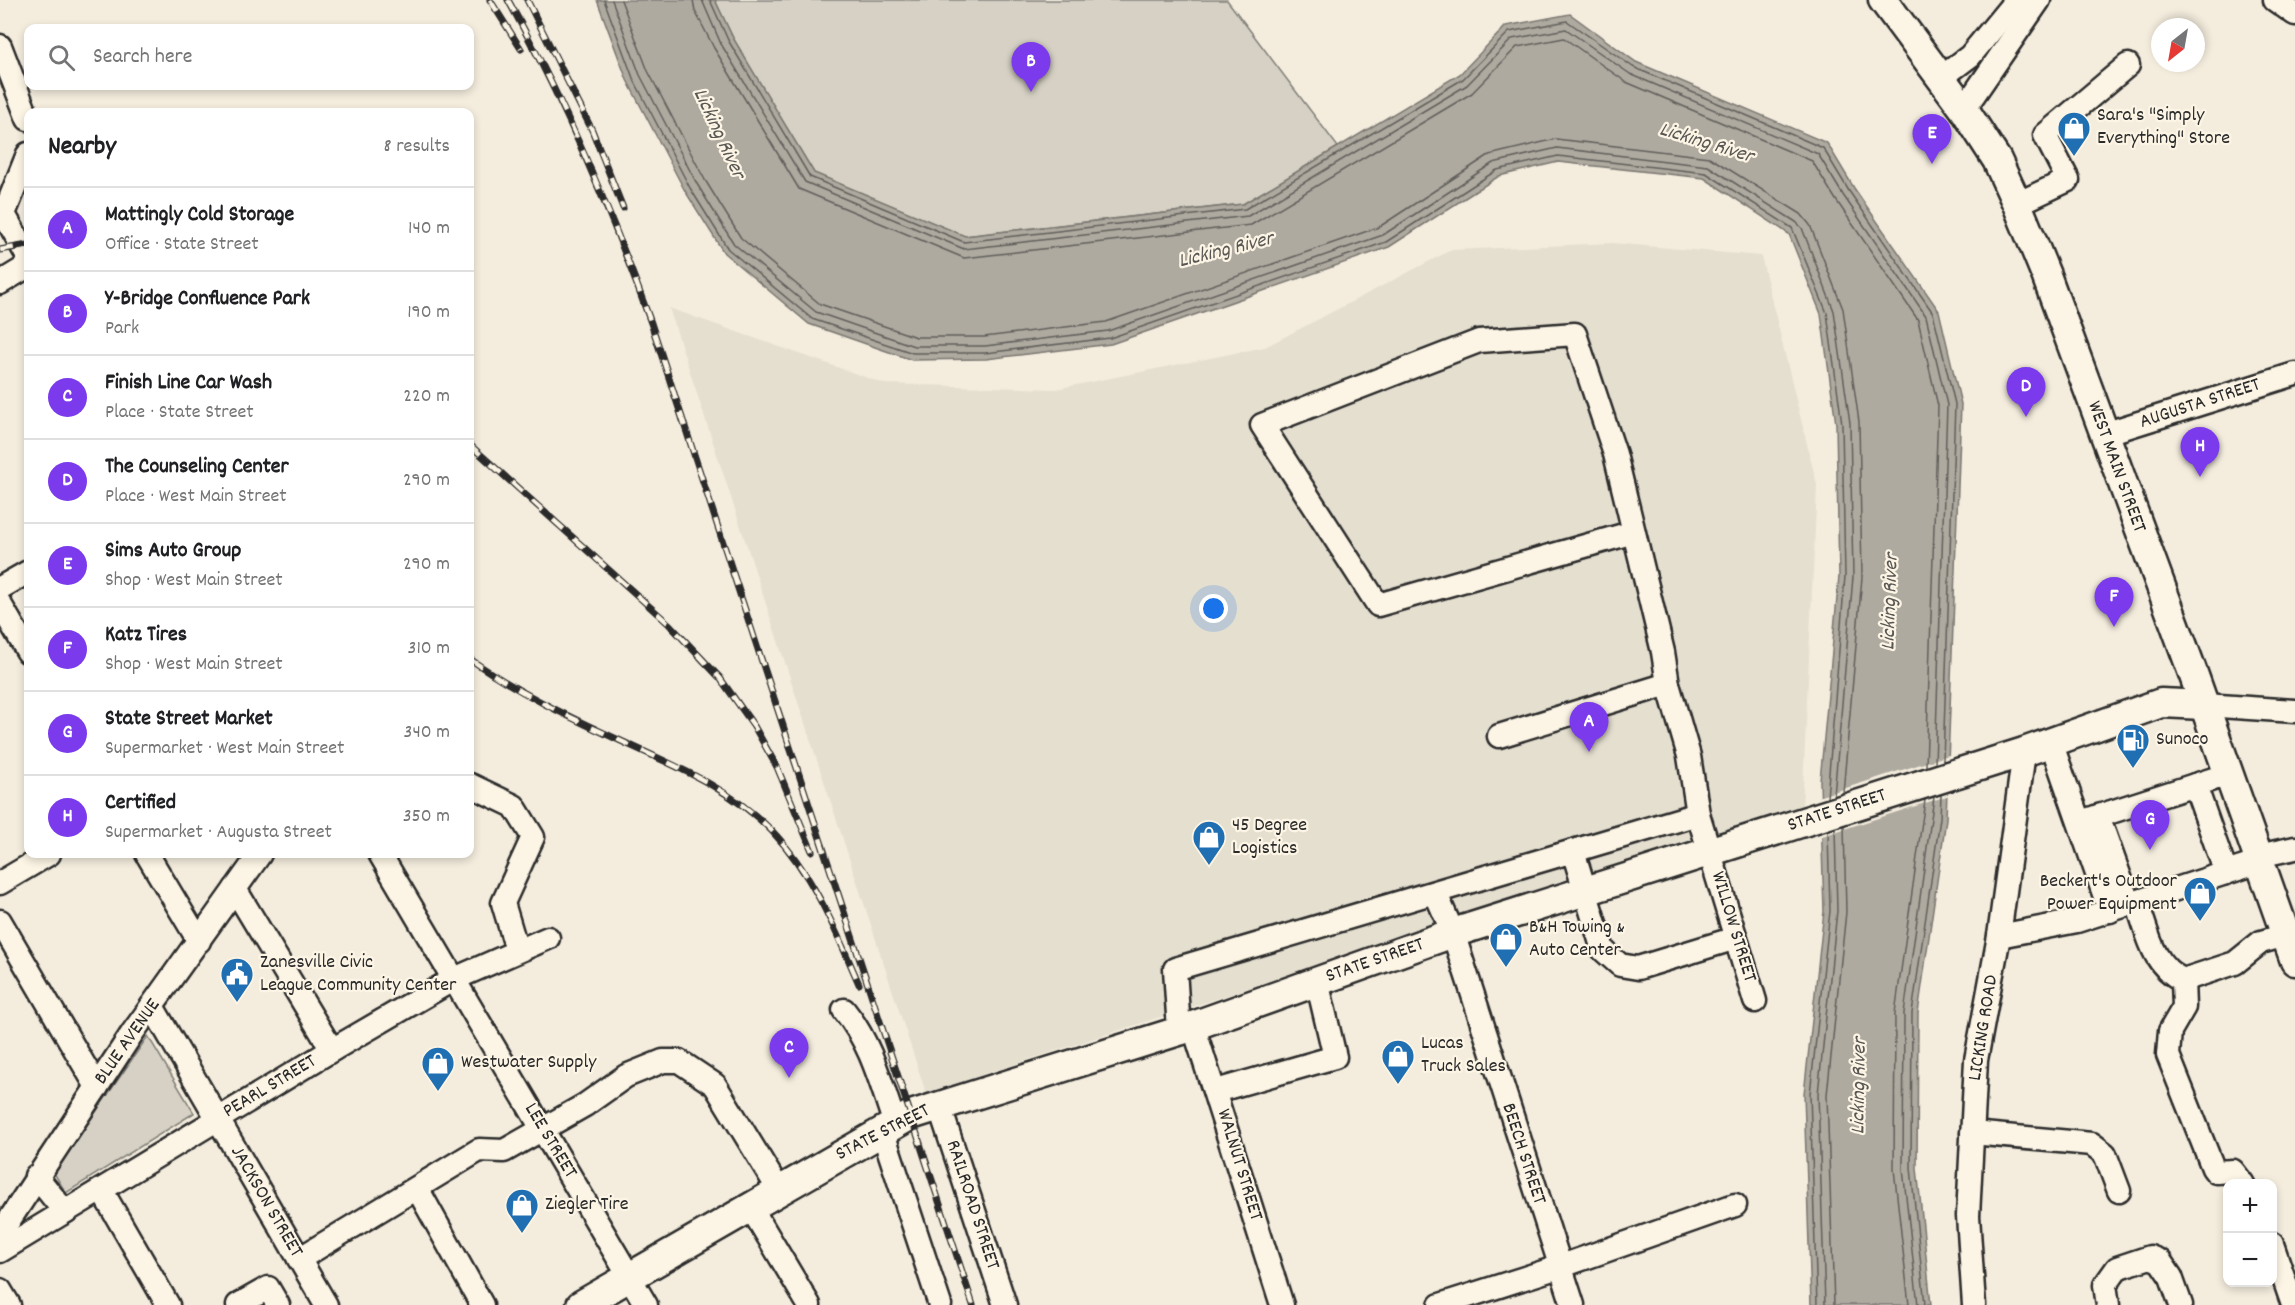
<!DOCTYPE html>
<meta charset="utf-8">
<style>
:root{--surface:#fff;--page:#f2f2f2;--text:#202124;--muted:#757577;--line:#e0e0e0;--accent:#7c3aed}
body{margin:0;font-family:Dekko,sans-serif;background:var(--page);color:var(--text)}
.controls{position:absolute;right:18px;bottom:18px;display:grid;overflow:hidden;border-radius:12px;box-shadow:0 3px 9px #0003}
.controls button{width:54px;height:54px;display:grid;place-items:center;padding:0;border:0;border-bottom:2px solid var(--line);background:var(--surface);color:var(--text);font:30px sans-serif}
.compass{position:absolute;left:2151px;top:18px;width:54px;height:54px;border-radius:50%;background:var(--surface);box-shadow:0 3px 9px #0003;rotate:211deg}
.you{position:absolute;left:1214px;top:609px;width:21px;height:21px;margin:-15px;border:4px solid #fff;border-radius:50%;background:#1a73e8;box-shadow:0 0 0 9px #1a73e833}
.badge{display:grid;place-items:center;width:39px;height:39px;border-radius:50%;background:var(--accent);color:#fff;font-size:20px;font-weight:700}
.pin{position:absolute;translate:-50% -50px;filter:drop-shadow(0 2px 3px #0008)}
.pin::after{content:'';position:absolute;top:32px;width:21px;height:18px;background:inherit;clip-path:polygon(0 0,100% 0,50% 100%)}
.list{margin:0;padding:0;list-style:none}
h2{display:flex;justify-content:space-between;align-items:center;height:78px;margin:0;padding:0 24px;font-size:26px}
h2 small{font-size:20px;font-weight:400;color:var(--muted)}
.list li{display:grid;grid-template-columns:39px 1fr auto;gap:18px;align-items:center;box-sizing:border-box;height:84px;padding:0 24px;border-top:2px solid var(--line)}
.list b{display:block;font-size:22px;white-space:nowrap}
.list p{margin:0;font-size:20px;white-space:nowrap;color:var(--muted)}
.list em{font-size:20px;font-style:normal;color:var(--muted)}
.icon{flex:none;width:33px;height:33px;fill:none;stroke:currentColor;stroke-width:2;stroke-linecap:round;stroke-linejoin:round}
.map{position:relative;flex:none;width:2295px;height:1305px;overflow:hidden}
.search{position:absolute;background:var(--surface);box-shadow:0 3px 9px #0003;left:24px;top:24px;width:450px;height:66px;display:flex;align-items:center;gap:15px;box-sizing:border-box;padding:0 21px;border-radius:12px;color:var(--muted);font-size:22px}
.panel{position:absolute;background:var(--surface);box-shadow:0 3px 9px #0003;left:24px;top:108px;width:450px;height:750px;border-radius:12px}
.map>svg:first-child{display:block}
.built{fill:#e5dfd0}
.green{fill:#d6d1c4;stroke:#807e78;stroke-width:1.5}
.water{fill:#afaaa0;stroke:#7a7771;stroke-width:1.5}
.pier{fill:#f4edde}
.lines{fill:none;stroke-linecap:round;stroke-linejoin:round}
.shore{stroke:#605e5a;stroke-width:1.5}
.minor-casing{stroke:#2b2b2b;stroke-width:27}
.major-casing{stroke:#2b2b2b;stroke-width:33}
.minor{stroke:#fcf5e5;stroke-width:22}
.major{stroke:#fcf5e5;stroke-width:28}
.rail-casing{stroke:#2b2b2b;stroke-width:7}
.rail{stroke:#fcf5e5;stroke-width:4.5;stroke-dasharray:14;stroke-linecap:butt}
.labels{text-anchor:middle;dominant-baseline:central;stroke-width:4.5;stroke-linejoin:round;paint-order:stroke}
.poi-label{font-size:20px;fill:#2b2b2b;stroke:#fcf5e5;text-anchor:start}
.street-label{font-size:20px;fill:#2b2b2b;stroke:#fcf5e5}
.water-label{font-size:21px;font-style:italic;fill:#595754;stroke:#fcf5e5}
</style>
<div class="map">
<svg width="2295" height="1305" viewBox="0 0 2295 1305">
<rect width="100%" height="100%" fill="#f4edde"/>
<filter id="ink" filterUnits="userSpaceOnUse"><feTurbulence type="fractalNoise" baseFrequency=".0167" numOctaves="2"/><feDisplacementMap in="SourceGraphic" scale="12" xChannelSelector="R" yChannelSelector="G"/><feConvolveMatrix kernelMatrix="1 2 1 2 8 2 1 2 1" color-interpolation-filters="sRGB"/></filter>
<g filter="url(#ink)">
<!-- built -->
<polygon class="built" points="1612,243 1761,256 1817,485 1802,809 926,1093 669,308 885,384 1056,389 1265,347 1451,250"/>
<!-- green -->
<g class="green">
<polygon points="715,0 1227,0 1338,147 1243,204 964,236 814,173 733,38"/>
<polygon points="148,1036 194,1113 66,1193 54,1173"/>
</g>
<!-- water -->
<polygon class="water" points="597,0 715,0 733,38 814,173 965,236 1243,204 1460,74 1506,26 1570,14 1636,62 1827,143 1854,188 1939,311 1961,404 1946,819 1918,1013 1917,1168 1931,1305 1811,1305 1804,1094 1824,911 1820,781 1839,576 1836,424 1821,314 1789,234 1704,178 1558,162 1499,176 1389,247 1111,344 986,359 912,360 809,324 724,253 685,191 627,80"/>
<!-- pier -->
<polygon class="pier" points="1952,754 1950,795 1819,837 1818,797"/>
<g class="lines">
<!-- shore -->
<g class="shore">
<polyline points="604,0 633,78 690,188 728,249 812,319 913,353 985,353 1110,338 1386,242 1497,170 1558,156 1706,173 1792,228 1827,313 1842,424 1845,576 1827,798"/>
<polyline points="612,0 640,75 697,184 734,244 816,312 914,346 985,346 1108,331 1383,235 1493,163 1557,148 1708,166 1796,222 1802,228 1834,311 1850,423 1853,577 1834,796"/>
<polyline points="621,0 648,71 705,180 741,238 820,304 916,337 984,337 1106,322 1379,227 1489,155 1556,139 1709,157 1801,214 1810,225 1843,309 1859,422 1862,577 1843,793"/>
<polyline points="693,0 695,11 714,48 799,189 964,258 1251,225 1472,93 1517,47 1564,38 1626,82 1812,161 1836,200 1918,320 1938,406 1926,767"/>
<polyline points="702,0 721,44 805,182 964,249 1248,216 1467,85 1512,39 1566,29 1630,74 1818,154 1843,195 1926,316 1947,405 1935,764"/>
<polyline points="710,0 728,40 810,177 964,242 1245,209 1463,79 1509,32 1567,21 1633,67 1823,148 1849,191 1933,313 1955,404 1943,761"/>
<polyline points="1817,1305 1810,1094 1830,911 1828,831"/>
<polyline points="1825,1305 1818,1094 1837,911 1835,828"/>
<polyline points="1834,1305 1827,1095 1846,912 1844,826"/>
<polyline points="1909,1305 1894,1169 1895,1013 1925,800"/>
<polyline points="1918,1305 1903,1169 1904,1013 1934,797"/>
<polyline points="1925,1305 1911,1168 1912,1013 1940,818 1941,795"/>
</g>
<defs>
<g id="minor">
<polyline points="2275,0 2295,14"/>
<polyline points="0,46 28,119"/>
<polyline points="1942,77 1970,56 2016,0"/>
<polyline points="1964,109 2039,0"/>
<polyline points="2017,204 2068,180 2045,135 2128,65"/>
<polyline points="0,207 28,257"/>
<polyline points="4,214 28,154"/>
<polyline points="0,283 28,266"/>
<polyline points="2104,434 2295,374"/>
<polyline points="1634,532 1378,605 1262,425 1479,341 1575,334 1615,454 1663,652 1668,684 1689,756 1698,814"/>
<polyline points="0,588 28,572"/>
<polyline points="0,604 28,652"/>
<polyline points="2204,705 2295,711"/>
<polyline points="1499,736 1668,684"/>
<polyline points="2051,742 2110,911"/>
<polyline points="470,785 514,806 533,837 503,903 517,950"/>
<polyline points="2195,785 2226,873"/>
<polyline points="2098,816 2130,905"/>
<polyline points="2080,822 2229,774"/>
<polyline points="1573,851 1603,950 1620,965 1638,968 1736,938"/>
<polyline points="147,854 199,941"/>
<polyline points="380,854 646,1305"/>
<polyline points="2258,856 2295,848"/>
<polyline points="0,883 49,854"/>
<polyline points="235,889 332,1050"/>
<polyline points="1436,894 1453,933 1573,1305"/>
<path d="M2137,903C2148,933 2152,966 2183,980L2235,963L2261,942L2286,935"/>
<polyline points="0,921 97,1087"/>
<polyline points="1999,936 2077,921 2260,862"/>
<polyline points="2183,980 2184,1007 2170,1031 2168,1055 2213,1168 2216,1172 2233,1171 2243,1184"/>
<polyline points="152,1006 326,1305"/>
<path d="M844,1010C871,1043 881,1084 895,1124"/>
<polyline points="1193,1025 1282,1305"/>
<polyline points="1179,1031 1175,969 1698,814 1755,1001"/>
<polyline points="1216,1091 1335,1057 1317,981"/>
<polyline points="939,1105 1005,1305"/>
<polyline points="882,1130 940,1305"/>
<polyline points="1972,1133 2092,1144 2105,1154 2119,1191"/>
<polyline points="36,1176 65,1212"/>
<polyline points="417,1188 482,1305"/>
<polyline points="102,1191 168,1305"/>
<polyline points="750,1206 809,1305"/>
<polyline points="0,1234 133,1032 260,854"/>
<polyline points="2272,1244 2293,1305"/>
<polyline points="0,1251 332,1050 454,979 548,938"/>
<polyline points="299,1259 479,1150 504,1151 585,1105 626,1076 663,1061 679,1061 715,1085 779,1190"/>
<polyline points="0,1290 9,1305"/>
<polyline points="238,1305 268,1288 278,1305"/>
<polyline points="1440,1305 1559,1267 1735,1205"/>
<polyline points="1974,1305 1968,1216 1976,1060 1999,936 2024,752"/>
<polyline points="2108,1305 2105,1285 2117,1268 2150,1257 2160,1261 2171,1277 2181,1305"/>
</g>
<g id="major">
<polyline points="1883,0 1964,109 1997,160 2017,204 2046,275 2194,676 2295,961"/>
<polyline points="581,1305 911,1115 1179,1031 1453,933 2024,752 2161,703 2204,705"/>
</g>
</defs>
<!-- minor casing -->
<use href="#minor" class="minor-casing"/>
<!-- major casing -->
<use href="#major" class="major-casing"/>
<!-- minor -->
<use href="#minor" class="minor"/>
<!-- major -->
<use href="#major" class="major"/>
<defs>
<g id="rail">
<polyline points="490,0 521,49"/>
<path d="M508,0C566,104 611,212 651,323L973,1305"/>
<polyline points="527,0 592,130 623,208"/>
<polyline points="0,250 28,245"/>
<polyline points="470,445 669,624 720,678 754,726 777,767 812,851"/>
<path d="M470,659C517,692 569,717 621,741C675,766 729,787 772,831C813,874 836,931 859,984"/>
</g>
</defs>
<!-- rail casing -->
<use href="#rail" class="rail-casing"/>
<!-- rail -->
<use href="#rail" class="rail"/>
</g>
</g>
<!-- icons -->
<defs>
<symbol id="shop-pin" viewBox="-11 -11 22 30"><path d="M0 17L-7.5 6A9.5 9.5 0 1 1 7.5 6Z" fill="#1f6fb2" stroke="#fcf5e5"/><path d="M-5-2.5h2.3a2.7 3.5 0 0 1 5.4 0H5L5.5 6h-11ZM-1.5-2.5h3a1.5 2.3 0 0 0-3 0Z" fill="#fff"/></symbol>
<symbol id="fuel-pin" viewBox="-11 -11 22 30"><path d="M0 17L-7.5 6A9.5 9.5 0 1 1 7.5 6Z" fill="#1f6fb2" stroke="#fcf5e5"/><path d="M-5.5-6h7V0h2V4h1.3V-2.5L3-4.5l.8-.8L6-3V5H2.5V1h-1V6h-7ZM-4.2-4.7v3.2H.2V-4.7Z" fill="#fff"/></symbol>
<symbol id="civic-pin" viewBox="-11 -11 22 30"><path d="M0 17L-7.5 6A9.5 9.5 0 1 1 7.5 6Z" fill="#1f6fb2" stroke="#fcf5e5"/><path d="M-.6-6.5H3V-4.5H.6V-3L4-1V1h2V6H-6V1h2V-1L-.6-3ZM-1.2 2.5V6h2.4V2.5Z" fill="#fff"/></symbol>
</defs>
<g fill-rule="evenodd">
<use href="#shop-pin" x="2055" y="109" width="38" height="52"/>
<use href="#fuel-pin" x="2114" y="721" width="38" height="52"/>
<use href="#shop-pin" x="1190" y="818" width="38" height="52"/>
<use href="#shop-pin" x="2181" y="874" width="38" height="52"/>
<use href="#shop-pin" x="1487" y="920" width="38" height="52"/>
<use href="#civic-pin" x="218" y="955" width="38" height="52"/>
<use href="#shop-pin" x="1379" y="1037" width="38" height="52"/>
<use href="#shop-pin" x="419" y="1044" width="38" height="52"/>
<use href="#shop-pin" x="503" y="1186" width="38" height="52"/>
</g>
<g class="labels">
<!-- poi labels -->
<g class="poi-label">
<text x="2097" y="116">Sara's "Simply<tspan x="2097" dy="23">Everything" Store</tspan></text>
<text x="2156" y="740">Sunoco</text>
<text x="1232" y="826">45 Degree<tspan x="1232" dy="23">Logistics</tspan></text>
<text x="2177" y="882" text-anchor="end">Beckert's Outdoor<tspan x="2177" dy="23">Power Equipment</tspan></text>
<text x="1529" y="928">B&amp;H Towing &amp;<tspan x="1529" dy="23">Auto Center</tspan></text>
<text x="260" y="963">Zanesville Civic<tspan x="260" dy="23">League Community Center</tspan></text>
<text x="1421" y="1044">Lucas<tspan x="1421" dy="23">Truck Sales</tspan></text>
<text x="461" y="1063">Westwater Supply</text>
<text x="545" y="1205">Ziegler Tire</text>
</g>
<!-- street labels -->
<g class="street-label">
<text transform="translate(2200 404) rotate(-18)">AUGUSTA STREET</text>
<text transform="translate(2116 467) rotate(70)">WEST MAIN STREET</text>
<text transform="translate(1837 811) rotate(-18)">STATE STREET</text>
<text transform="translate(1733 927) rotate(73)">WILLOW STREET</text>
<text transform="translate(1375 961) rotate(-19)">STATE STREET</text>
<text transform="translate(1984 1028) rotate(-81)">LICKING ROAD</text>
<text transform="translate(128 1042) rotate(-55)">BLUE AVENUE</text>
<text transform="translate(270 1087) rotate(-31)">PEARL STREET</text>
<text transform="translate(883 1133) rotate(-27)">STATE STREET</text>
<text transform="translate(550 1141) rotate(59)">LEE STREET</text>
<text transform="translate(1523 1154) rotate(72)">BEECH STREET</text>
<text transform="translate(1239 1165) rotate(73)">WALNUT STREET</text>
<text transform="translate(266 1202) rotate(60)">JACKSON STREET</text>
<text transform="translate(972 1205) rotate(72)">RAILROAD STREET</text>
</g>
<!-- water labels -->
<g class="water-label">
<text transform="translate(718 134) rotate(65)">Licking River</text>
<text transform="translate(1706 144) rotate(17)">Licking River</text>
<text transform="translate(1226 251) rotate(-14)">Licking River</text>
<text transform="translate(1891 602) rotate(-88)">Licking River</text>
<text transform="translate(1860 1086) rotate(-89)">Licking River</text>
</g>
</g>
</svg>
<div class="controls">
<button>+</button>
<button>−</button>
</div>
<svg class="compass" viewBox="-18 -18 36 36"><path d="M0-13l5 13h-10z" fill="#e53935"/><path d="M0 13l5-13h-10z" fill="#757577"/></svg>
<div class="you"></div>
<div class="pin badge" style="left:1589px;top:752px">A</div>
<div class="pin badge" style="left:1031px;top:92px">B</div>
<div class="pin badge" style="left:789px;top:1078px">C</div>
<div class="pin badge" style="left:2026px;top:417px">D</div>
<div class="pin badge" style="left:1932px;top:164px">E</div>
<div class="pin badge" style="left:2114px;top:627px">F</div>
<div class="pin badge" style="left:2150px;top:850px">G</div>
<div class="pin badge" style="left:2200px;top:477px">H</div>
<div class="search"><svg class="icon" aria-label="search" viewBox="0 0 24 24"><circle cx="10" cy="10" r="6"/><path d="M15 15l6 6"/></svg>Search here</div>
<section class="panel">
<h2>Nearby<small>8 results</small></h2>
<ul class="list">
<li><span class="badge">A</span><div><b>Mattingly Cold Storage</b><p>Office · State Street</p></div><em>140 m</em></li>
<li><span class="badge">B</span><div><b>Y-Bridge Confluence Park</b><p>Park</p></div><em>190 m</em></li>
<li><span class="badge">C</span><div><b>Finish Line Car Wash</b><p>Place · State Street</p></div><em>220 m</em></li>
<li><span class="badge">D</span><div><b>The Counseling Center</b><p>Place · West Main Street</p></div><em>290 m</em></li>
<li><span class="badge">E</span><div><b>Sims Auto Group</b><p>Shop · West Main Street</p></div><em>290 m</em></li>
<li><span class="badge">F</span><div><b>Katz Tires</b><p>Shop · West Main Street</p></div><em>310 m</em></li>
<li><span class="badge">G</span><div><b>State Street Market</b><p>Supermarket · West Main Street</p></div><em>340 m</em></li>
<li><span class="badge">H</span><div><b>Certified</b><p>Supermarket · Augusta Street</p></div><em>350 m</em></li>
</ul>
</section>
</div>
